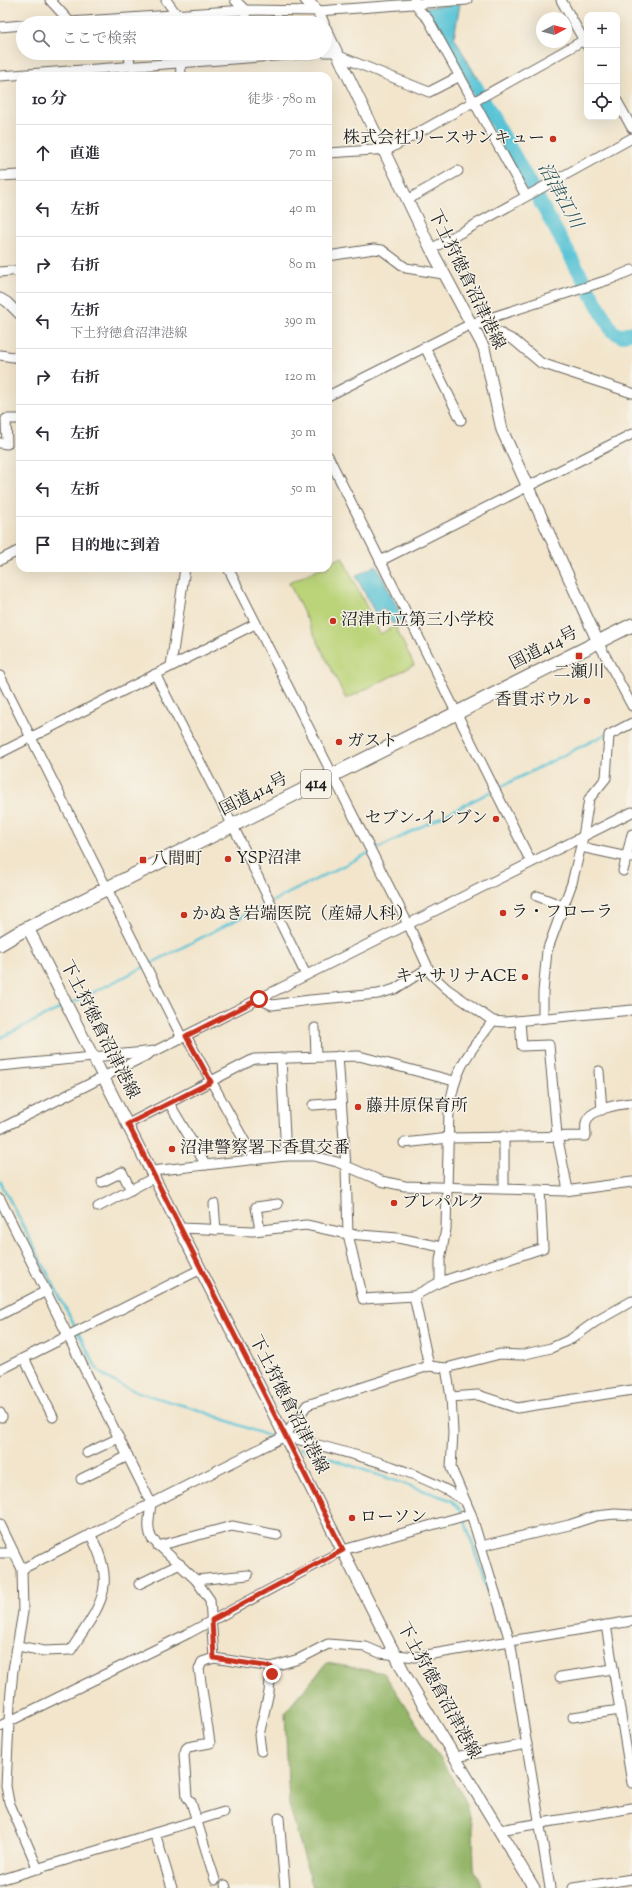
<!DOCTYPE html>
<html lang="ja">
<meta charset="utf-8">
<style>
:root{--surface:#fff;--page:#f7f7f7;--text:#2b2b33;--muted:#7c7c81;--line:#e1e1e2}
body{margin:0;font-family:"Sorts Mill Goudy","Noto Serif JP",serif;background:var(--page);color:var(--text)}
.controls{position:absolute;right:12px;top:12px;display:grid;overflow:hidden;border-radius:8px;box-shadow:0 4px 16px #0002}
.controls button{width:36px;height:36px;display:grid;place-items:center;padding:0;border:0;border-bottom:1px solid var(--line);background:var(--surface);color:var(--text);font:20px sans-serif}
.compass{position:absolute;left:536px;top:12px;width:36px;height:36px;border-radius:50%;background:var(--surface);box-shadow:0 4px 16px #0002;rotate:83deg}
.stop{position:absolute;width:12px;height:12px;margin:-9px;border:3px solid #c8321e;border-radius:50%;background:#fff}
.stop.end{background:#c8321e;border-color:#fff;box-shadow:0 1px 4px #0008}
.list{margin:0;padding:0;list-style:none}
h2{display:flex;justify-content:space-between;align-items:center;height:52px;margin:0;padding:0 16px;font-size:17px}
h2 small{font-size:13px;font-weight:400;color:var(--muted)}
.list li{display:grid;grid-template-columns:26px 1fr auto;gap:12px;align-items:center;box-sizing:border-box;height:56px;padding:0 16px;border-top:1px solid var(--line)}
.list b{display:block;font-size:15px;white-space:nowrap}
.list p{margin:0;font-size:13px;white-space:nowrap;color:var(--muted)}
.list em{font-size:13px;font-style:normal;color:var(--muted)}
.icon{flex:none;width:22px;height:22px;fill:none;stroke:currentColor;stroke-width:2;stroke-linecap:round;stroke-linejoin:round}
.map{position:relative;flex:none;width:632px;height:1888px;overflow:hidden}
.search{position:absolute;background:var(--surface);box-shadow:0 4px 16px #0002;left:16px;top:16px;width:316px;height:44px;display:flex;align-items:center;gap:10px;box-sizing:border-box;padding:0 14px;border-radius:22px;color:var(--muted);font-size:15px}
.panel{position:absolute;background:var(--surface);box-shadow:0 4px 16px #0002;left:16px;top:72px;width:316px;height:500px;border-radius:12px}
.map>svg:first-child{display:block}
.green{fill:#bbd479;stroke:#6c784a}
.forest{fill:#94b669;stroke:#586942}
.water{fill:#5ac4d6;stroke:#3b7079}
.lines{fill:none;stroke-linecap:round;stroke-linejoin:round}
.stream{stroke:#5ac4d6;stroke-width:2.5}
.river{stroke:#5ac4d6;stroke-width:14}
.minor-casing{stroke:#67625a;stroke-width:11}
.major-casing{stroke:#67625a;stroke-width:13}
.highway-casing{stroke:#67625a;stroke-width:15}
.minor{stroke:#fff;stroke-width:9}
.major{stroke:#fff;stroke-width:11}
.highway{stroke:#fff;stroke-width:13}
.route{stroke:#c8321e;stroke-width:5}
.poi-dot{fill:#c8321e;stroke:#f7f3e8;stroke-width:1.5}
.labels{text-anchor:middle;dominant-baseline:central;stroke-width:3;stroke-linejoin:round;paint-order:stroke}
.shield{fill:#f7f3e8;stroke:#5e5c59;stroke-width:1}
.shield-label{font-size:16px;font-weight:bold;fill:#1c1c1c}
.poi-label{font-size:17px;fill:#1c1c1c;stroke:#f7f3e8;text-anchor:start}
.street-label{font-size:17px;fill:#1c1c1c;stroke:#f7f3e8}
.water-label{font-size:18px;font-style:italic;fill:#32575d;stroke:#f7f3e8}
</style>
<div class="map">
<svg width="632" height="1888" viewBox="0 0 632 1888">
<rect width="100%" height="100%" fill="#f7f3e8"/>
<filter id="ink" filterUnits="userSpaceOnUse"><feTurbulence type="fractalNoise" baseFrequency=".025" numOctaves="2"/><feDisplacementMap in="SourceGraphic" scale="8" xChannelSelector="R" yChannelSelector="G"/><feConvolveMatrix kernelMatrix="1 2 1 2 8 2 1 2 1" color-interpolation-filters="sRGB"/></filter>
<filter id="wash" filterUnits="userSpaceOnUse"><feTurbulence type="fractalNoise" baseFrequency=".012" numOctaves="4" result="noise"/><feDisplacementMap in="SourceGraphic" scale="16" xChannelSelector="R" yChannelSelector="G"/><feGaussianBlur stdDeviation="0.9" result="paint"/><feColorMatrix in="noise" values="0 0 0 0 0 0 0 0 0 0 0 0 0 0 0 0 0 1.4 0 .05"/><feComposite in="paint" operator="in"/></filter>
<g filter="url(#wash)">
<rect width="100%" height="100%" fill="#f2e5cc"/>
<!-- green -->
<polygon class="green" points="342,557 380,634 395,626 414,665 346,699 289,583 320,568 328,568 328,564"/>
<!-- forest -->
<polygon class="forest" points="327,1663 384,1673 464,1797 473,1832 474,1869 483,1888 313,1888 289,1805 285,1712"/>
<!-- water -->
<g class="water">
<polygon points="460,4 454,37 485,92 480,102 427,12 422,8"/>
<polygon points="376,565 403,619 392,624 384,608 375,613 356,576"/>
</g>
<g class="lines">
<!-- stream -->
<g class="stream">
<polyline points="273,901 606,734"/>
<polyline points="148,965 269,903"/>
<polyline points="70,1004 144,967"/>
<polyline points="0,1038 65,1006"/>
<path d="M0,1181L97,1369C113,1389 170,1401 196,1409C221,1418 246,1428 272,1437"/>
<polyline points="300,1448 451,1500 461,1510 462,1514"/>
<polyline points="464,1518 501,1632"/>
</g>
<!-- river -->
<polyline class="river" points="475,85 612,331 621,336 632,332"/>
</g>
</g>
<g filter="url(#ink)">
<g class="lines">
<defs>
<g id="minor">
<polyline points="50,0 70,22"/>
<polyline points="166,0 177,15 177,23"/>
<polyline points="235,0 245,10 246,23"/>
<polyline points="414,0 420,11 428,19 526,196"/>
<polyline points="561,0 587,46"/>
<polyline points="55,23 245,10 318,11 467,0"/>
<polyline points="0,27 23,25"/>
<polyline points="325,52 337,52"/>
<polyline points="129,53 130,66"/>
<polyline points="180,53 181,76"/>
<polyline points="339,56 429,92 460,76"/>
<polyline points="0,76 315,53"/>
<polyline points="617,101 632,128"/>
<polyline points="328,153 389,149 584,40"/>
<polyline points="0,176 20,175"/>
<polyline points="407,200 458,171"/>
<polyline points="431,249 632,138"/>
<polyline points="328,256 374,249 382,250 406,268 443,274"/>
<polyline points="0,272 20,270"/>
<polyline points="0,298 7,302 20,315"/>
<polyline points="478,322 515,341 541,363 632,393"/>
<polyline points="425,347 461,420"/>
<polyline points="0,355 20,358"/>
<polyline points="328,396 471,324 611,279 632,270"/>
<polyline points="0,443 7,444 6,419 20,419"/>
<polyline points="328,456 531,862"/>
<polyline points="0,560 20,550"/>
<polyline points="380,561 632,434"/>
<polyline points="228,568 410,928 431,974 447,989 493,1021 505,1022 632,1010"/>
<polyline points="598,642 632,706"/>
<polyline points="171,666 185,568"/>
<polyline points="155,674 233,826 306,975"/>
<polyline points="0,676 182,1038"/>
<polyline points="0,753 255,624"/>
<polyline points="581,847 632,858"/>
<polyline points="623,871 632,834"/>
<polyline points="537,896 563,906"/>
<polyline points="259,999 272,1005 310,1000 378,994 395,989 428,968"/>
<polyline points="543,1018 543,992 547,951 572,883 583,837 589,799 606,778 609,735 632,723"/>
<polyline points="520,1021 522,1046 549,1045 557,1135 568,1190"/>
<polyline points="315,1028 316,1057"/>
<polyline points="186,1036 255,1160"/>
<polyline points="338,1056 346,1167 348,1234 363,1299 414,1296"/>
<polyline points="281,1058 286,1156"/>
<polyline points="0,1066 155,1051 632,812"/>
<polyline points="599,1071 602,1110"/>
<polyline points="169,1103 206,1165"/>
<polyline points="313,1105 341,1103"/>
<polyline points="128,1124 254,1059 359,1056 454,1081"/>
<polyline points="0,1129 149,1054"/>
<path d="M404,1143L449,1138L586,1136C586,1132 585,1127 586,1123C588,1109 620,1104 632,1103"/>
<polyline points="152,1171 286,1156 314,1156 337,1162 381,1181 405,1186 565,1191 632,1182"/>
<polyline points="102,1182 122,1172 131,1190"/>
<polyline points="504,1188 504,1136"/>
<path d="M0,1199L151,1503C150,1515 146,1528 152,1539L196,1580L210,1600L214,1658"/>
<polyline points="214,1204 216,1230"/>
<polyline points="98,1207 155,1177"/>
<polyline points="181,1228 253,1231 306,1225 348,1234 398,1238 442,1247"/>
<polyline points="260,1230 256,1207 278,1204"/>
<polyline points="440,1282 543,1248 540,1190"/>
<polyline points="0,1315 46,1291"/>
<polyline points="24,1358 53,1417"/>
<path d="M429,1366L414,1296L440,1282V1260L446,1229L449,1110C455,1067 468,1054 493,1021"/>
<polyline points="0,1370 201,1269"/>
<polyline points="451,1397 478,1395 517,1408 632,1390"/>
<polyline points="0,1413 2,1417"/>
<path d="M285,1436C345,1453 412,1466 465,1501"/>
<polyline points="87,1453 119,1438"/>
<polyline points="81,1479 128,1456"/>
<polyline points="0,1524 22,1569 23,1612 13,1670 10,1702 6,1786 9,1802 38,1869"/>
<polyline points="158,1546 232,1526 277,1535"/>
<polyline points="481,1546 569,1525 596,1516 615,1514 632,1515"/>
<polyline points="0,1553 14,1553"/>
<polyline points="22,1569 285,1436 307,1405 429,1366 446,1368 500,1354 521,1355 551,1348 571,1339 595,1322 632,1301"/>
<polyline points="196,1580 248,1575"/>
<polyline points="139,1584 180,1564"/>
<polyline points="606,1625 632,1783"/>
<path d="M18,1646L44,1651L71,1650C100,1605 119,1587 90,1534"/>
<polyline points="560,1677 613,1669"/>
<polyline points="573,1717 620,1710"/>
<polyline points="0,1726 189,1633 343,1550 471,1514"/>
<polyline points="261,1751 259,1735 269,1692 271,1667"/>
<polyline points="455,1757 527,1744"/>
<polyline points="279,1818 285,1888"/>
<polyline points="499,1830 632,1808"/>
<polyline points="155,1833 172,1888"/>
<polyline points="0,1880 224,1812"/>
<polyline points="215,1880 191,1802 187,1797 184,1755 186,1749 188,1747 210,1743 199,1669 202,1662 214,1658 271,1667 299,1659 328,1644 366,1647 380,1653 415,1657 510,1641 471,1514 451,1468 453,1432 451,1397 446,1368"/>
<polyline points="225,1885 226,1888"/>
<polyline points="550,1888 510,1641 632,1621"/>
<polyline points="573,1888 632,1879"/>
</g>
<g id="major">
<polyline points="306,0 318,11 323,23"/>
<polyline points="325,28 431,249 484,348 502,430 598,642"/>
<polyline points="28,928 407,1678 534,1888"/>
</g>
<polyline id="highway" points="0,944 20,932 632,625"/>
</defs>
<!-- minor casing -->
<use href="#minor" class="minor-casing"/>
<!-- major casing -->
<use href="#major" class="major-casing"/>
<!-- highway casing -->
<use href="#highway" class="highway-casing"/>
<!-- minor -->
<use href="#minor" class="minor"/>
<!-- major -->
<use href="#major" class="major"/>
<!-- highway -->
<use href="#highway" class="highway"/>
</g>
</g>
<g class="lines" filter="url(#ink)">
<!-- route -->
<polyline class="route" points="259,999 186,1036 211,1082 128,1124 343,1550 212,1620 214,1658 271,1667 272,1674"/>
</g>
<!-- markers -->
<g class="poi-dot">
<circle cx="553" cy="139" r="4"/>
<circle cx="333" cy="621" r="4"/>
<rect x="575" y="652" width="8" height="8" rx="2"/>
<circle cx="587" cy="701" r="4"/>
<circle cx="339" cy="742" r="4"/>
<circle cx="496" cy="819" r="4"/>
<circle cx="228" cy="859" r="4"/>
<rect x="139" y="856" width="8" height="8" rx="2"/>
<circle cx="503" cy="913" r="4"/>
<circle cx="184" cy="915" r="4"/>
<circle cx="525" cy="977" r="4"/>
<circle cx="358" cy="1107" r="4"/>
<circle cx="172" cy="1149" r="4"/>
<circle cx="394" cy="1203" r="4"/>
<circle cx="352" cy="1518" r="4"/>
</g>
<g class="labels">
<!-- shield labels -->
<rect class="shield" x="301" y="770" width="30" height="28" rx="3"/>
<g class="shield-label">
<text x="316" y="784">414</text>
</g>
<!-- poi labels -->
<g class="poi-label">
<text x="545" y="139" text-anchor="end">株式会社リースサンキュー</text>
<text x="341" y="621">沼津市立第三小学校</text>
<text x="579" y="673" text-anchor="middle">二瀬川</text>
<text x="579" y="701" text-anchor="end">香貫ボウル</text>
<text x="347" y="742">ガスト</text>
<text x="488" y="819" text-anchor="end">セブン-イレブン</text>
<text x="236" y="859">YSP沼津</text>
<text x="151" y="860">八間町</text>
<text x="511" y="913">ラ・フローラ</text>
<text x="192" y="915">かぬき岩端医院（産婦人科）</text>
<text x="517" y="977" text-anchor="end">キャサリナACE</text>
<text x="366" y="1107">藤井原保育所</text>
<text x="180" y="1149">沼津警察署下香貫交番</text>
<text x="402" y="1203">プレパルク</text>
<text x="360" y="1518">ローソン</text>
</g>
<!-- street labels -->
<g class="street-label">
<text transform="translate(466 280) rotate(64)">下土狩徳倉沼津港線</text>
<text transform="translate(544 649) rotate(-27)">国道414号</text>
<text transform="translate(254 795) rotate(-27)">国道414号</text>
<text transform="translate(99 1030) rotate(63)">下土狩徳倉沼津港線</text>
<text transform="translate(288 1405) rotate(63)">下土狩徳倉沼津港線</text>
<text transform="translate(438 1691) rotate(61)">下土狩徳倉沼津港線</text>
</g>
<!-- water labels -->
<g class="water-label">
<text transform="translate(559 196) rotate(61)">沼津江川</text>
</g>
</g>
</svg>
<div class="controls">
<button>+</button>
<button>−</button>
<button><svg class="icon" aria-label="locate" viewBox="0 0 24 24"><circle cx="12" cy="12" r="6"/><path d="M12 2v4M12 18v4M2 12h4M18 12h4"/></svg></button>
</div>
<svg class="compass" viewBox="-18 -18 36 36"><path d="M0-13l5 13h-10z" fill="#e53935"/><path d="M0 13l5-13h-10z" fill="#7c7c81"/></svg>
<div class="stop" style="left:259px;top:999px"></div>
<div class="stop end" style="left:272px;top:1674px"></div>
<div class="search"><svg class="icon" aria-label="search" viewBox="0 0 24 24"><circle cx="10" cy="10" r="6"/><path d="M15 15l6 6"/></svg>ここで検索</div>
<section class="panel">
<h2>10 分<small>徒歩 · 780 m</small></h2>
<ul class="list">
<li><svg class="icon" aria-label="ahead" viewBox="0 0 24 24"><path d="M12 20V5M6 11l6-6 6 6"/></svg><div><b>直進</b></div><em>70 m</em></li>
<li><svg class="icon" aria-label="left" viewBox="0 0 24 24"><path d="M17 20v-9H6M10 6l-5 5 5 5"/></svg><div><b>左折</b></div><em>40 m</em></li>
<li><svg class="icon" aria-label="right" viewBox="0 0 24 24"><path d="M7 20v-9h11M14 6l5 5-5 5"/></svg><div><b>右折</b></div><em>80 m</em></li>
<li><svg class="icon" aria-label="left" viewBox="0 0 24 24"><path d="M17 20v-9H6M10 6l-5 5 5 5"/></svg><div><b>左折</b><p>下土狩徳倉沼津港線</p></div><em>390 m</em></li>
<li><svg class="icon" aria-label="right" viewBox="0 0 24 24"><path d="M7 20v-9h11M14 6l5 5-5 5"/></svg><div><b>右折</b></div><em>120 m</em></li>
<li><svg class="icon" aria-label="left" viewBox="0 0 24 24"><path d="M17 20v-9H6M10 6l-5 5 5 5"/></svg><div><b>左折</b></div><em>30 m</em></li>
<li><svg class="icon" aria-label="left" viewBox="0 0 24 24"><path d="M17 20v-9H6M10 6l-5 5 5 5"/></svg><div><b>左折</b></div><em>50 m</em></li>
<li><svg class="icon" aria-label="arrive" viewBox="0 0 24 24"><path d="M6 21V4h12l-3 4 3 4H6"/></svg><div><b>目的地に到着</b></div></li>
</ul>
</section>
</div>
